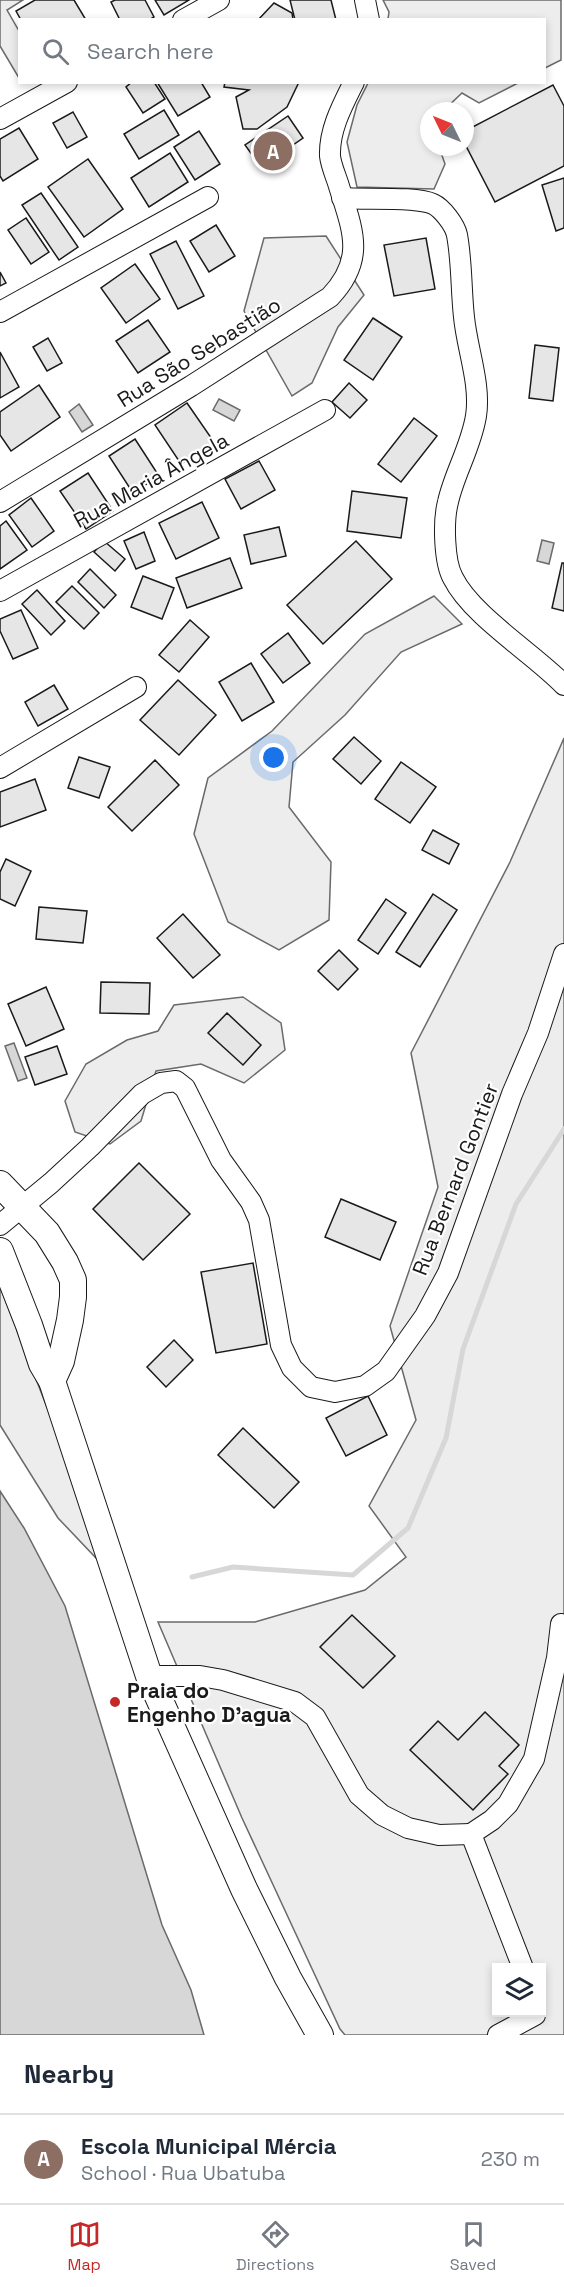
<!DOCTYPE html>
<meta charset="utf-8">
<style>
:root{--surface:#fff;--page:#f2f2f3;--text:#1f2937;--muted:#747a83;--line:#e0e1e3;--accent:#c62828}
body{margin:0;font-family:"Space Grotesk",sans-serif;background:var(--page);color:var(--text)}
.controls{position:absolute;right:18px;bottom:18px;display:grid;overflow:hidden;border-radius:0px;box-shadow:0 3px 9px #0003}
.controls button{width:54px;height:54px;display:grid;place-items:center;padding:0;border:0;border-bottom:2px solid var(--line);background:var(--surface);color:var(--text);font:30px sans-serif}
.compass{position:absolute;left:420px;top:102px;width:54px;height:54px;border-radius:50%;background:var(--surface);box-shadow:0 3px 9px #0003;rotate:313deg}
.you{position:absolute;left:274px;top:758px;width:21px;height:21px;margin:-15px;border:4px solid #fff;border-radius:50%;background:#1a73e8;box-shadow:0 0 0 9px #1a73e833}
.badge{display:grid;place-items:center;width:39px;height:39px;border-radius:50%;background:var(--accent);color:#fff;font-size:20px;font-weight:700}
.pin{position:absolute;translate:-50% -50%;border:3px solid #fff;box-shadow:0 2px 6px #0006}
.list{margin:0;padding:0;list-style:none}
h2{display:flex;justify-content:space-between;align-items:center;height:78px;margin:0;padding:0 24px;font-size:26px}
h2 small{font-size:20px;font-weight:400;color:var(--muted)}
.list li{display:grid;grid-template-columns:39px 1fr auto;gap:18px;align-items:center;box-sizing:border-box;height:90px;padding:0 24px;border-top:2px solid var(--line)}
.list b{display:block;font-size:22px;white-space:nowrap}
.list p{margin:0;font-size:20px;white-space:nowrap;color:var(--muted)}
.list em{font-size:20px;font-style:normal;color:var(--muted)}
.icon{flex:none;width:33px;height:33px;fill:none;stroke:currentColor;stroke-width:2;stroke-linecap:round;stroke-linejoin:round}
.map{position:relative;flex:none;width:564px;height:2035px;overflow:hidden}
.search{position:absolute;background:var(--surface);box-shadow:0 3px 9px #0003;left:18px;right:18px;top:18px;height:66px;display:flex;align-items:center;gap:15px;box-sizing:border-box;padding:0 21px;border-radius:0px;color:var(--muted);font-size:22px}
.sheet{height:168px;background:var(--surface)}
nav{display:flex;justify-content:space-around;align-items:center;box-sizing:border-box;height:84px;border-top:2px solid var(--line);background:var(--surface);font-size:16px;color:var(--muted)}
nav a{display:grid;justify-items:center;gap:3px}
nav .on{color:var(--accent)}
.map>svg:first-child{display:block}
.green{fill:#ededed;stroke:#6a6a6a;stroke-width:1.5;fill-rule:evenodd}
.water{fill:#d7d7d7;stroke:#6a6a6a;stroke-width:1.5}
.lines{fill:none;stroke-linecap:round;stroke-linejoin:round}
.stream{stroke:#d7d7d7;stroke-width:5}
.building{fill:#e6e6e6;stroke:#1a1a1a;stroke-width:1.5}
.minor-casing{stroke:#1a1a1a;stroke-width:22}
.major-casing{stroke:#1a1a1a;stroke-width:28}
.minor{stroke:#fff;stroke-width:20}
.major{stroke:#fff;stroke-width:26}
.poi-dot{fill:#c62828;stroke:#fff;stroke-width:2}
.labels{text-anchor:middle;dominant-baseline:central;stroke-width:4.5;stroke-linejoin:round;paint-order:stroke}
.street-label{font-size:21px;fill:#1a1a1a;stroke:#fff}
.poi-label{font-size:21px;font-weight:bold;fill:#1a1a1a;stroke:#fff;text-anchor:start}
</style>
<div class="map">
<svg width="564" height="2035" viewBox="0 0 564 2035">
<rect width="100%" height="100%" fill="#fff"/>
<!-- green -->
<g class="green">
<polygon points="0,0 23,0 7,10 19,31 19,78 0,46"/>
<polygon points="383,0 561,0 561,60 545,68 544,20 388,19 389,12"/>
<polygon points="368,83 368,82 518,83 479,103 462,93 443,111 429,111 429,147 439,147 445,164 434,189 357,187 347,142 357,105"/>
<polygon points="326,236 364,295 338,327 312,383 292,396 244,311 264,238"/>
<polygon points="434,596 462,624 401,652 345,715 293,762 289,807 331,862 329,920 279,950 228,922 194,834 208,778 272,731 365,634"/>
<path d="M564,738V2035H345L340,2029L242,1818L158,1622H255L365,1590L406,1557L369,1506L416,1420L390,1326L438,1187L411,1053L510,862ZM496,1968H542V2012H496Z"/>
<polygon points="243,997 281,1023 285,1050 244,1083 201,1064 156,1071 141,1121 110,1144 75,1132 65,1101 86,1064 127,1040 158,1031 174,1005"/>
<polygon points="0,1287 105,1556 97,1559 58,1518 0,1425"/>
</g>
<!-- water -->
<g class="water">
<polygon points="219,399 240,410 234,421 213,410"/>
<polygon points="79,404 93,425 82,432 69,412"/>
<polygon points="542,540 554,543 549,564 537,561"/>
<polygon points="14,1043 27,1078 18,1081 5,1046"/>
<polygon points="0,1491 24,1528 65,1606 162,1925 191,1990 204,2035 0,2035"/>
</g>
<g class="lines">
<!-- stream -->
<polyline class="stream" points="192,1577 233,1567 353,1575 408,1528 446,1438 463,1349 516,1204 564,1129"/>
</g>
<!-- building -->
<g class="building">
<polygon points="35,0 74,0 86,20 21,20 16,11"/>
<polygon points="115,0 145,0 154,17 149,20 120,20 111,2"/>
<polygon points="155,0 189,0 164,15"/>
<polygon points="290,0 331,0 336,20 295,20"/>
<polygon points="274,3 292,13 293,20 258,20"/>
<polygon points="132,82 154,82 165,99 143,113 126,87"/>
<polygon points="157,82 201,82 210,97 178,116"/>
<polygon points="225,82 299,82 287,107 257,129 243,129 236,97 249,90 224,87"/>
<polygon points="553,85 564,106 564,166 495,202 465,144 465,131"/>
<polygon points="164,110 179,135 139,159 124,134"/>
<polygon points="73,112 87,137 67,148 53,123"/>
<polygon points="288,116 303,138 261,167 245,145"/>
<polygon points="19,128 38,159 3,181 0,176 0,139"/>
<polygon points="199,131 220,164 195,180 174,147"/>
<polygon points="170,153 188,182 149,207 131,178"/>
<polygon points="88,159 123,209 84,237 48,187"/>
<polygon points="564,178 564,228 556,231 542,185"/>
<polygon points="41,193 78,247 59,260 22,205"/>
<polygon points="26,218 49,252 31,264 8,230"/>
<polygon points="216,225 235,256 209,272 190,241"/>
<polygon points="426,238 435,289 394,296 384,245"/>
<polygon points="176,241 204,296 178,309 150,254"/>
<polygon points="135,264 160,299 126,323 101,288"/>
<polygon points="0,272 6,283 0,286"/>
<polygon points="373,318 402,337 373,380 344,360"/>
<polygon points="148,320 170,352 138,373 116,341"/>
<polygon points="48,338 62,363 47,371 33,347"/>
<polygon points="535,345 559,348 553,401 529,398"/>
<polygon points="0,352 19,387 0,398"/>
<polygon points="349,383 367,400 350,418 332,402"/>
<polygon points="39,385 60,417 11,451 0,435 0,412"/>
<polygon points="187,403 214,442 181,464 155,425"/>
<polygon points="414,418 437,436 401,482 378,464"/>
<polygon points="135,439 159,476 133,493 109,456"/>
<polygon points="259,461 275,490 241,509 225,479"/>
<polygon points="88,473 113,511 86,529 60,491"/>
<polygon points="352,491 407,498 401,538 347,531"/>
<polygon points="31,498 54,531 32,547 9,515"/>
<polygon points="202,502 219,538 176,559 159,523"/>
<polygon points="6,521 27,550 0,569 0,526"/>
<polygon points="279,527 286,556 251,564 244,535"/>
<polygon points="144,532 155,561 136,569 124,541"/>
<polygon points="104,541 125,559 115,571 94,552"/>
<polygon points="356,541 392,579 323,644 287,605"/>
<polygon points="230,558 242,588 187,608 176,578"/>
<polygon points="562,563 564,563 564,611 552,608"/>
<polygon points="90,569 116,595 104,608 78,582"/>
<polygon points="143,576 174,588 162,619 131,607"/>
<polygon points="72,586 99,613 84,629 56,602"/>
<polygon points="37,590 65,621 51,635 22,604"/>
<polygon points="21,610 38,648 13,659 0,631 0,619"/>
<polygon points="190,620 209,637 179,672 159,655"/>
<polygon points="288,633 310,663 283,683 261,654"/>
<polygon points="251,663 274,702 242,721 219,682"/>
<polygon points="178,680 216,715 179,755 140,720"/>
<polygon points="54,685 68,709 38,726 25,702"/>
<polygon points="354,737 381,761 361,784 333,759"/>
<polygon points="79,757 110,767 99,798 68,788"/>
<polygon points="155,760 179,785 132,831 108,807"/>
<polygon points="401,762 436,787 410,823 375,799"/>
<polygon points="35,779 46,810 0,827 0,792"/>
<polygon points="433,830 459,844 449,864 422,850"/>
<polygon points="6,859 31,871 15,906 0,899 0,872"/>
<polygon points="433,894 457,910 420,967 396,952"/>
<polygon points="386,899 406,913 378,954 358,940"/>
<polygon points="39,907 87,911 83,943 36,939"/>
<polygon points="183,914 220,955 193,978 157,938"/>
<polygon points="339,950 358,969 338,990 318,971"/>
<polygon points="101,982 150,983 149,1014 100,1013"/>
<polygon points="46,987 64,1029 26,1046 8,1004"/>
<polygon points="227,1013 261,1045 243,1065 208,1033"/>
<polygon points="57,1046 67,1074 35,1085 25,1057"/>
<polygon points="139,1163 190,1214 143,1260 93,1209"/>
<polygon points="341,1199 396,1222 380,1260 325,1237"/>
<polygon points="253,1263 267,1344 216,1353 201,1272"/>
<polygon points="174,1340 193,1360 166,1387 147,1367"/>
<polygon points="368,1396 387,1435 346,1456 326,1418"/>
<polygon points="243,1428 299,1482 274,1508 218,1455"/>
<polygon points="352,1615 395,1656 363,1688 320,1647"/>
<polygon points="485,1712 519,1745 499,1766 508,1774 473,1810 410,1750 438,1721 458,1740"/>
</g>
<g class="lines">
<defs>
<g id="minor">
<polyline points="365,0 369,20"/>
<polyline points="183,20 219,0"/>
<polyline points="0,119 67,82"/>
<path d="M342,198C364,200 416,196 433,204C442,208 455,225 457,235C462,262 461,290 464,317C467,349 481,384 476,416C471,447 454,474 448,502C443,521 444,562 453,578C472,616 533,653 564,685"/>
<polyline points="0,312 208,197"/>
<path d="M0,502L191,386L330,297C367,258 352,229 338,183C335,174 331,165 330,156C329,130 342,106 354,82"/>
<polyline points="0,591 325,410"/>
<polyline points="0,768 136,687"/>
<polyline points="0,1225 51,1183 90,1147 142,1094 161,1083 176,1081 185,1088 221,1160 251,1202 259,1220 281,1345 292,1368 311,1387 335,1392 365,1386 386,1371 425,1316 448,1273 512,1094 538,1033 564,954"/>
<polyline points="149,1676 200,1676 223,1680 295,1702 315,1717 359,1795 382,1815 408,1828 439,1835 471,1834"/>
<polyline points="471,1834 492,1820 508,1804 534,1759 557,1658 561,1624"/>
<polyline points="471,1834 523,1968"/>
<polyline points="498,2035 535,2015 535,2012"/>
</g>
<g id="major">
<polyline points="0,1184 47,1233 65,1262 73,1280 73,1297 70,1320 61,1361 52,1381"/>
<polyline points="0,1251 29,1325 42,1364 52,1381 149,1676 244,1889 288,1978 320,2035"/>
</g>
</defs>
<!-- minor casing -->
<use href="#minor" class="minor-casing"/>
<!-- major casing -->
<use href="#major" class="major-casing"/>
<!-- minor -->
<use href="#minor" class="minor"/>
<!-- major -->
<use href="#major" class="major"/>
</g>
<!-- markers -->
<circle class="poi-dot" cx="115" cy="1702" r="6"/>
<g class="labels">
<!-- street labels -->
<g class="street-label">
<text transform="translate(199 352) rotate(-32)">Rua São Sebastião</text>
<text transform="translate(151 480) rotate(-29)">Rua Maria Ângela</text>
<text transform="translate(455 1179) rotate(-69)">Rua Bernard Gontier</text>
</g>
<!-- poi labels -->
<g class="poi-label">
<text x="127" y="1690">Praia do<tspan x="127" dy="24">Engenho D'agua</tspan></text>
</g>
</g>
</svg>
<div class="controls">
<button><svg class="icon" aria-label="layers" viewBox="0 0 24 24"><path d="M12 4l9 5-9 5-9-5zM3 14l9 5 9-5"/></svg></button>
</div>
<svg class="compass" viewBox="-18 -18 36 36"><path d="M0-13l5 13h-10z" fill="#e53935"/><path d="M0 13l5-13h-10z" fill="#747a83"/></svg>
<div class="you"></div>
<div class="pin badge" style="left:273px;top:151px;background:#8d6e63">A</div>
<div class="search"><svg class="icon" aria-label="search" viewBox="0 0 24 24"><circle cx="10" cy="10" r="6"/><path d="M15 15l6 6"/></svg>Search here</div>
</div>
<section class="sheet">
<h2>Nearby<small></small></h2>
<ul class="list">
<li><span class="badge" style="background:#8d6e63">A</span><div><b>Escola Municipal Mércia</b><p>School · Rua Ubatuba</p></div><em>230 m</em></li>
</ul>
</section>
<nav>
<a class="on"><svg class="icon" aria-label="map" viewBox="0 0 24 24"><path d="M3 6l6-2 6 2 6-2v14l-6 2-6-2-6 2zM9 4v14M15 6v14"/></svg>Map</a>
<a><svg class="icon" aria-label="directions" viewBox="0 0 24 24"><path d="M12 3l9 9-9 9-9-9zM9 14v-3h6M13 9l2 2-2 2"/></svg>Directions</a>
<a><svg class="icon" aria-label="saved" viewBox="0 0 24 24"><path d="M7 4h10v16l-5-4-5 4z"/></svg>Saved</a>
</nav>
